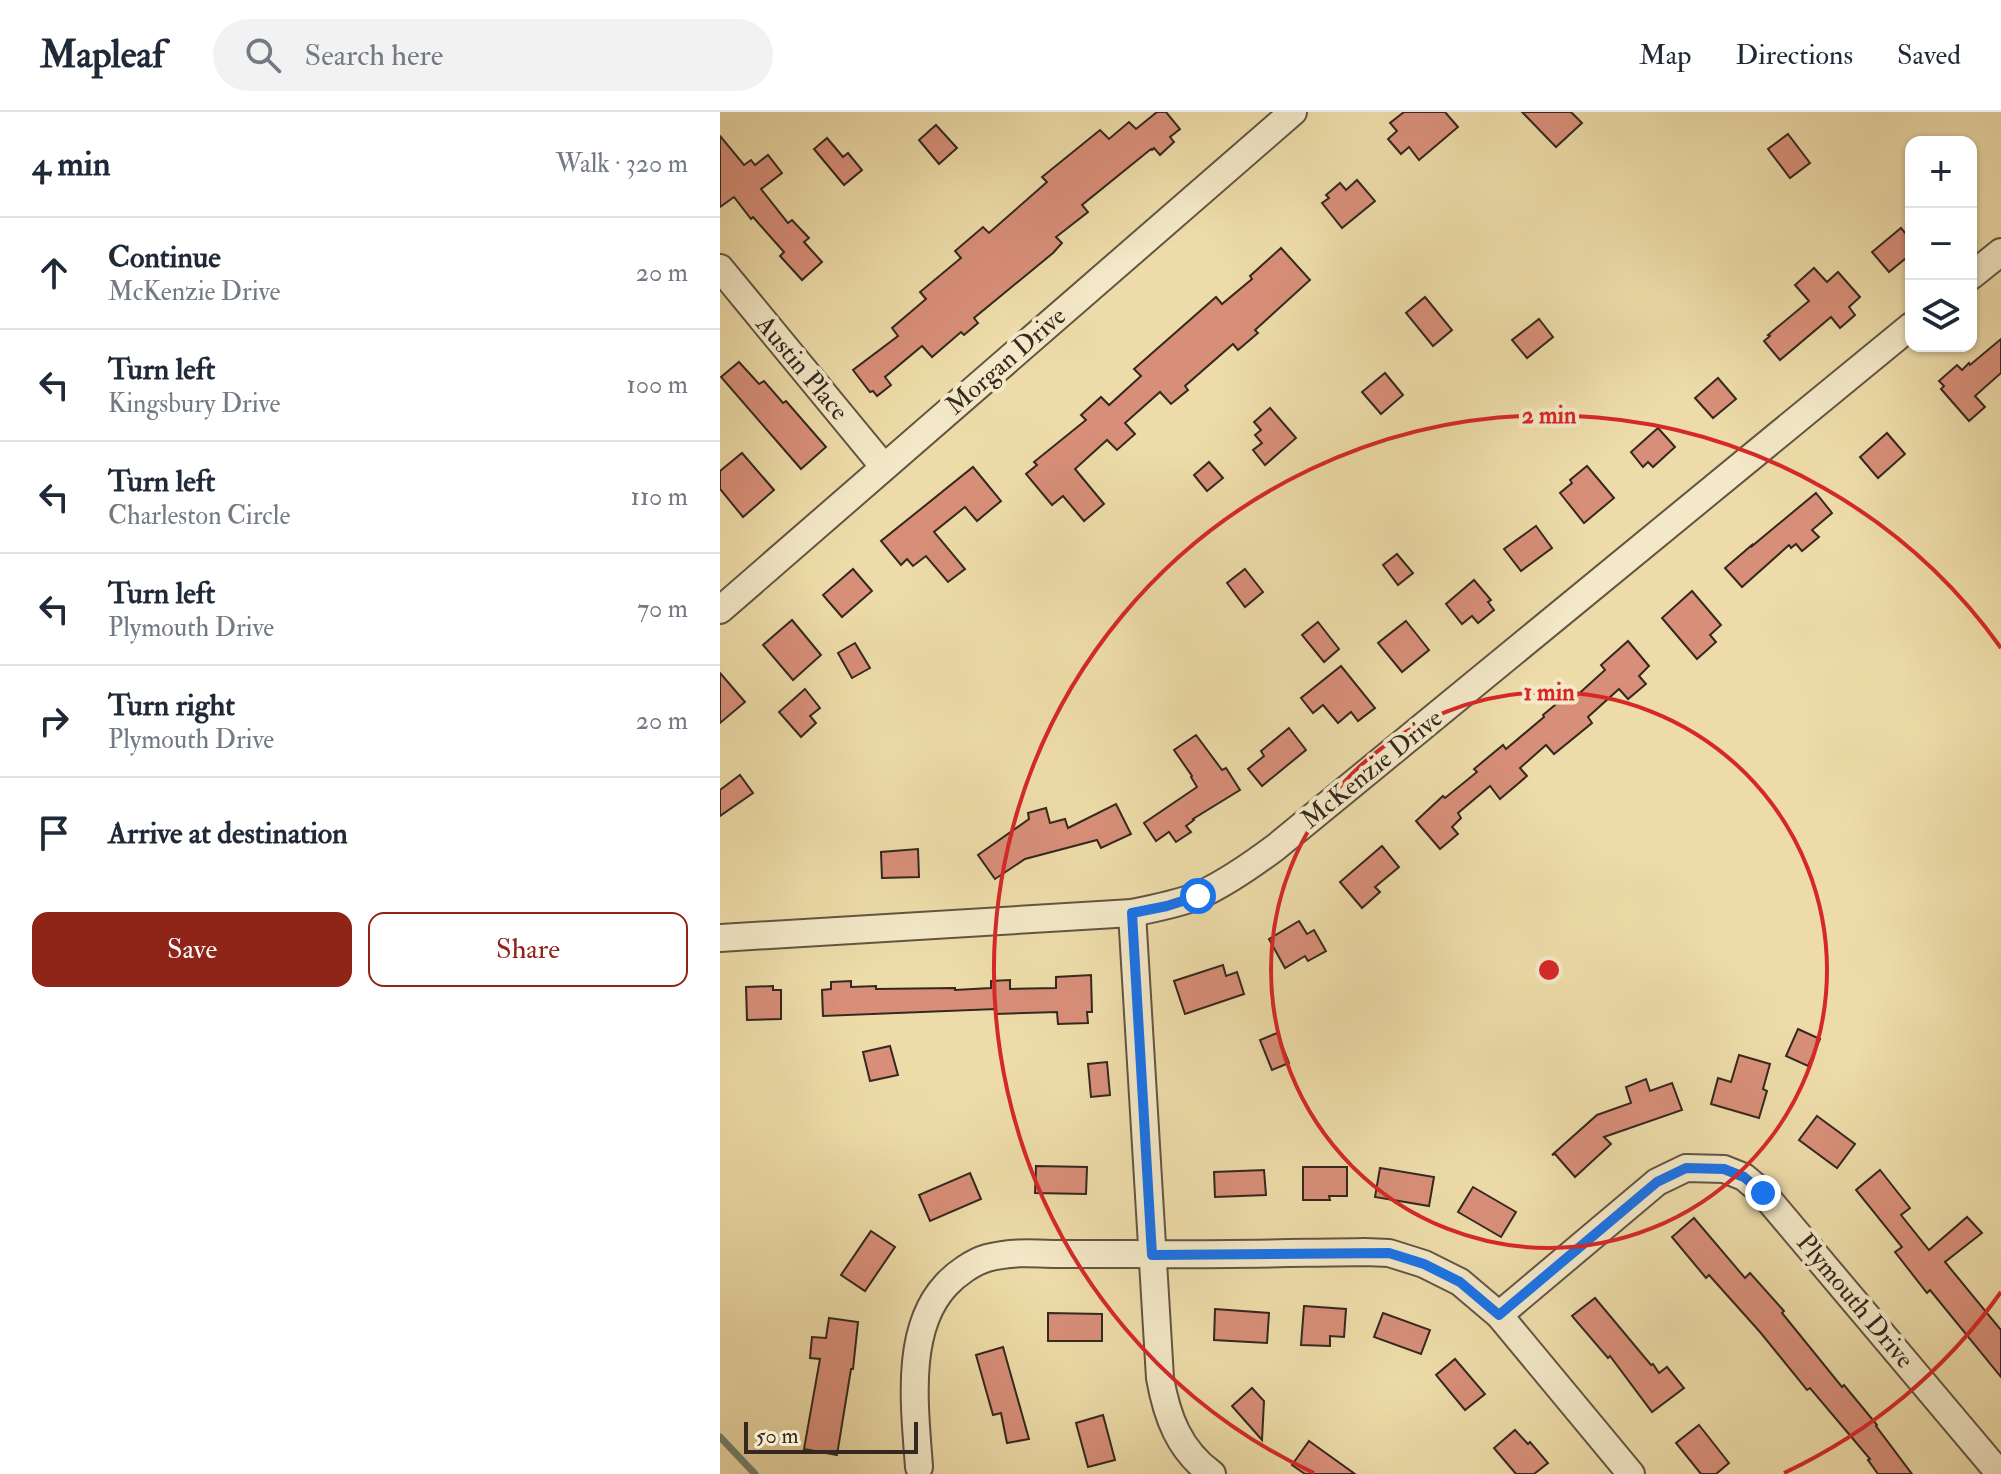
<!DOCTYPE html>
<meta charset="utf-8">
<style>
:root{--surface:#fff;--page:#f2f2f3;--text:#1f2937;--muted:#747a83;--line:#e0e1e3;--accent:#8f2418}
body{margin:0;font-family:"IM FELL Double Pica",serif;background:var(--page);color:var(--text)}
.controls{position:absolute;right:24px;top:24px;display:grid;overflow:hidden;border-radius:16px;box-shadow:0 2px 6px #0004}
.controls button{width:72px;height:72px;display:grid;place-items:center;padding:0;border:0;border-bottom:2px solid var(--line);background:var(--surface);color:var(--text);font:40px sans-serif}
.scale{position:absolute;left:24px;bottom:20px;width:174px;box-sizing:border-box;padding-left:8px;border:4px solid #35281f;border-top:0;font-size:22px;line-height:28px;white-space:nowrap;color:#35281f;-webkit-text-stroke:6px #f3e8c7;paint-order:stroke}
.stop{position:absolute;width:24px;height:24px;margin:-18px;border:6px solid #1a73e8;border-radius:50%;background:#fff}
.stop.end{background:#1a73e8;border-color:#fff;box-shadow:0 2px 8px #0008}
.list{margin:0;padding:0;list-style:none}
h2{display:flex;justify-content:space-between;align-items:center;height:104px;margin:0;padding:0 32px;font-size:34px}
h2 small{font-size:26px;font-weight:400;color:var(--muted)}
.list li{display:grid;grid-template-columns:52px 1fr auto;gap:24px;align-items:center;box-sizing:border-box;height:112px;padding:0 32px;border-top:2px solid var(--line)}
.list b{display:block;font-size:30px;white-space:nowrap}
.list p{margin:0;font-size:26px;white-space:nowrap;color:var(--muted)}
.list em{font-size:26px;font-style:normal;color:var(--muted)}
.actions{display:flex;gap:16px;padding:24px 32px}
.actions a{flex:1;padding:18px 0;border:2px solid var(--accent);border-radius:16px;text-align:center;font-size:28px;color:var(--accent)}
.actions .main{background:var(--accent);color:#fff}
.icon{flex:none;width:44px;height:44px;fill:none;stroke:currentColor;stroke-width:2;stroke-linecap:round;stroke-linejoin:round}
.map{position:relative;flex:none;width:1281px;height:1362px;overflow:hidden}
header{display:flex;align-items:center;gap:48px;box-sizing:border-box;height:112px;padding:0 40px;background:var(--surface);border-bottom:2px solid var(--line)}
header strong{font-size:38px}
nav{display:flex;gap:44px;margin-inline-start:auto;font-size:28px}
.search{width:560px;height:72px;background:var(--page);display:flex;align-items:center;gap:20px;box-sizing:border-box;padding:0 28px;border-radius:44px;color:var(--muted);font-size:30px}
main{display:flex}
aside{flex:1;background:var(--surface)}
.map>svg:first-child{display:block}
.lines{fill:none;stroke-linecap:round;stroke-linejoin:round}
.stream{stroke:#72816f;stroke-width:7}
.building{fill:#d88f79;stroke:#35281f;stroke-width:2}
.street-casing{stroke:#635542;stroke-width:30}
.street{stroke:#f3e8c7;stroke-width:26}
.route{stroke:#1a73e8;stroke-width:10}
.ring{fill:none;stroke:#d62828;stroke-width:4}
.labels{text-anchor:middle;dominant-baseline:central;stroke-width:8;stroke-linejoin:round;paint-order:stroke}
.street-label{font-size:26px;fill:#35281f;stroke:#f3e8c7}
.centre{fill:#d62828;stroke:#f3e8c7;stroke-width:4}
.ring-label{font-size:24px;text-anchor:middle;font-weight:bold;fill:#d62828;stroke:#f3e8c7;stroke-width:8;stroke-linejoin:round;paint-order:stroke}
</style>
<header>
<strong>Mapleaf</strong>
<div class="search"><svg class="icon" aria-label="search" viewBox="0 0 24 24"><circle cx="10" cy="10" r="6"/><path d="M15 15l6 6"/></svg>Search here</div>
<nav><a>Map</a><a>Directions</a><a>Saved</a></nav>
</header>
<main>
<aside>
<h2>4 min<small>Walk · 320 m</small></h2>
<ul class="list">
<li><svg class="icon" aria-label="ahead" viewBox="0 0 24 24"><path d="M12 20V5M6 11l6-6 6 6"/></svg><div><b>Continue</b><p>McKenzie Drive</p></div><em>20 m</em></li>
<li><svg class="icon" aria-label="left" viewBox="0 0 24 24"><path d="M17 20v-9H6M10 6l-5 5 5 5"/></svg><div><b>Turn left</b><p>Kingsbury Drive</p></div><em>100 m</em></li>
<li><svg class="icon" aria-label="left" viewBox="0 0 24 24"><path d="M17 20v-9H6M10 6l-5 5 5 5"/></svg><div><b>Turn left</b><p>Charleston Circle</p></div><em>110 m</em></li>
<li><svg class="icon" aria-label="left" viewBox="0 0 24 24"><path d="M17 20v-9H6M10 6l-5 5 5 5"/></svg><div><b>Turn left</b><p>Plymouth Drive</p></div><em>70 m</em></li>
<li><svg class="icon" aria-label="right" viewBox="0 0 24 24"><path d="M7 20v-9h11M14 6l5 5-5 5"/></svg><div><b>Turn right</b><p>Plymouth Drive</p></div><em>20 m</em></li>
<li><svg class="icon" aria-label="arrive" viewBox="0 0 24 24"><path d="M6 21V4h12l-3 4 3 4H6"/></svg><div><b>Arrive at destination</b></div></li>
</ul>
<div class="actions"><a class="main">Save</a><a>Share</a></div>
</aside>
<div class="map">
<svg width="1281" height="1362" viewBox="0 0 1281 1362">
<rect width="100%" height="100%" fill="#eddca9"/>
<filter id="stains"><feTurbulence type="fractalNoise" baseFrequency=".0025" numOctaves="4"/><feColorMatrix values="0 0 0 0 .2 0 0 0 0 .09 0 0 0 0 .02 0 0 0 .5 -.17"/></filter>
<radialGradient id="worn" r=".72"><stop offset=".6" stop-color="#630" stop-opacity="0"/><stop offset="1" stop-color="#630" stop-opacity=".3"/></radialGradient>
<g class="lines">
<!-- stream -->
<polyline class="stream" points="0,1325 35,1362"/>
</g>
<!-- building -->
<g class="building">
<polygon points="437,0 446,0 460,17 450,25 454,30 440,43 434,36 432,38 431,37 362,93 368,100 336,125 342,131 333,141 254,206 258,211 244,223 241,220 212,245 202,234 165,265 171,273 157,284 153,279 150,280 133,258 178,224 172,216 206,187 200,180 241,146 235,139 263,115 269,121 327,70 322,65 380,18 389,27 409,10 416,17"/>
<polygon points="684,0 725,0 738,15 699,48 689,35 681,42 668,27 677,19 670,11"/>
<polygon points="802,0 851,0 862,11 836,35"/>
<polygon points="216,13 237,36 219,52 199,28"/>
<polygon points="1068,22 1090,51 1070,66 1048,37"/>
<polygon points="0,24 24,53 31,48 35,53 48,43 62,61 41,77 68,111 72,108 89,126 84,130 102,150 82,168 60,144 64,140 33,105 31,107 14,85 0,95"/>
<polygon points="107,26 123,45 128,41 142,58 124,73 94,37"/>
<polygon points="637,68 655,89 622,116 602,91 609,86 606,83 620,71 626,78"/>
<polygon points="1181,116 1191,128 1191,142 1169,160 1152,140"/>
<polygon points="561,136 590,168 535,218 538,221 518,238 513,232 465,274 468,278 451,292 440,280 405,311 415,322 397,338 387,328 355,357 384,392 364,409 343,384 332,393 306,362 317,353 314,350 366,308 361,303 381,285 389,293 421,264 414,257 496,185 502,192 532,167 530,164"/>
<polygon points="1094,156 1107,170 1118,160 1140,185 1129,195 1135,203 1120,216 1111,205 1060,248 1044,229 1050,224 1048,223 1089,189 1075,173"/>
<polygon points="705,185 732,218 713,234 686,201"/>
<polygon points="819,207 833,225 807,246 792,228"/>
<polygon points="1281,227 1281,261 1255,284 1265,295 1249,309 1221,277 1224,274 1219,269 1237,253 1242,258 1249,251 1250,253"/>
<polygon points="19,250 39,272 44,269 63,291 66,289 106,335 81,357 1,265"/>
<polygon points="665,261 683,283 661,302 642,280"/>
<polygon points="998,266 1016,287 993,306 975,286"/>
<polygon points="550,296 576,326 545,353 533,338 542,331 535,323 541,318 534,310"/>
<polygon points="938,316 955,335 933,355 928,350 923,355 911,340"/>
<polygon points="1167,321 1185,342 1158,366 1140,345"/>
<polygon points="22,341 54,378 23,405 0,377 0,359"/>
<polygon points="489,350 503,366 487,379 474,363"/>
<polygon points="867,354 894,386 864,411 840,381 852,371 850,368"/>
<polygon points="253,355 281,389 257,409 245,395 214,420 245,457 228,470 206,444 193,454 187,447 181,453 161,429"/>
<polygon points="1096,381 1112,401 1092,418 1099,425 1082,439 1076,432 1071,436 1069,433 1022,475 1005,456 1032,433 1032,434"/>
<polygon points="816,414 832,436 801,459 784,437"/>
<polygon points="677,442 693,461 678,473 663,453"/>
<polygon points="133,457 152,479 122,505 103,483"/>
<polygon points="525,457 543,480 525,495 507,471"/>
<polygon points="754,468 771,488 768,490 774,498 758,511 752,504 742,512 726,492"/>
<polygon points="972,479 1001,513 990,523 996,530 977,547 942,506"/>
<polygon points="72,508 101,543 73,568 43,533"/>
<polygon points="686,509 709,538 682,560 658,531"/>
<polygon points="598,510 619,537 604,550 582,523"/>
<polygon points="908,529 929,554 919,564 926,572 908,587 899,577 868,605 872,611 834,642 826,633 800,656 807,664 780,687 770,674 738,701 741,706 732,715 738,722 720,737 696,709 723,684 725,686 757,660 754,657 783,633 786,637 824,605 823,603 848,582 853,587 885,558 881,553"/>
<polygon points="135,531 150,556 132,566 118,541"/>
<polygon points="621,554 655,596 638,609 631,600 618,611 603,593 593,601 581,586"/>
<polygon points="0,561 25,590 0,611"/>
<polygon points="85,577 100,596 90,604 96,611 81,625 59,600"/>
<polygon points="569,616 586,638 542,674 528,657 544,644 541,639"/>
<polygon points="476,623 502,658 506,656 520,678 473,707 474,708 466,714 471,720 456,730 449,720 436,729 424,711 477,675 471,665 472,664 454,638"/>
<polygon points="20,663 33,681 0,704 0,678"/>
<polygon points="396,692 411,722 381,736 377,728 305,747 275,767 258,743 309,707 308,701 326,696 330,711 345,707 348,716"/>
<polygon points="662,734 679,755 655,775 660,780 642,796 620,770"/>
<polygon points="198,737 199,765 162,766 161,740"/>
<polygon points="579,809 587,822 594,818 606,839 588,849 585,844 565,856 549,827"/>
<polygon points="503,853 506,864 517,860 524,882 465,902 454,869"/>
<polygon points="371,863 372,900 367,900 368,911 338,912 337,900 276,902 276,897 103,904 102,878 111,877 111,870 131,869 131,875 156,874 156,877 235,876 235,878 271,876 271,869 290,868 290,877 336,876 336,865"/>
<polygon points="53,874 53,878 61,878 61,907 27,908 26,875"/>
<polygon points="1078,917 1100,927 1088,954 1066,944"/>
<polygon points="557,921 569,951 552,958 540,928"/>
<polygon points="170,934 178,963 150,969 143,940"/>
<polygon points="1019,943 1050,952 1043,977 1047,979 1039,1006 991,992 998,966 1011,970"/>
<polygon points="387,950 390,983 371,985 368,952"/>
<polygon points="926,967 930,979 952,971 962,998 884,1025 891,1032 855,1065 835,1042 832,1043 877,1003 911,991 906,975"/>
<polygon points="1097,1004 1135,1032 1117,1056 1079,1028"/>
<polygon points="316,1054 367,1055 366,1082 315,1081"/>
<polygon points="583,1055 627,1055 627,1084 609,1084 610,1088 583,1088"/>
<polygon points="660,1056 714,1065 709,1094 655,1085"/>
<polygon points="544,1058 546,1083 495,1085 494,1060"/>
<polygon points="1160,1058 1190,1096 1181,1103 1209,1138 1247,1105 1262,1121 1225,1150 1281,1218 1281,1265 1210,1178 1207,1181 1175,1140 1182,1135 1136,1078"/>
<polygon points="250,1061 261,1087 210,1109 199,1083"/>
<polygon points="753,1075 796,1100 781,1125 738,1100"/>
<polygon points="974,1106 1025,1166 1030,1161 1064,1199 1062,1201 1122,1275 1124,1273 1157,1313 1156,1314 1192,1362 1158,1362 1148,1348 1150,1347 1090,1276 1087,1278 1040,1220 989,1163 986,1166 952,1125"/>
<polygon points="151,1119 175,1135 145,1179 121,1163"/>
<polygon points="875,1186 931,1253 933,1252 939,1261 947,1255 964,1276 932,1300 890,1244 888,1246 852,1204"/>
<polygon points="584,1194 626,1197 624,1225 610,1224 610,1234 581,1233"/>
<polygon points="495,1197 549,1201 547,1231 494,1228"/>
<polygon points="328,1201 382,1202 382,1229 328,1229"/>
<polygon points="663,1201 710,1218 701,1242 654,1225"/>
<polygon points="109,1206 138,1210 133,1257 131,1257 117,1343 84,1337 100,1247 90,1246 92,1225 106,1226"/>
<polygon points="283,1235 309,1327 287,1331 281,1301 273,1303 256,1243"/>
<polygon points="735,1247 765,1282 745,1298 716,1263"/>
<polygon points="532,1276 544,1289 542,1328 512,1294"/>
<polygon points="383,1303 395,1348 368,1355 356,1311"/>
<polygon points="979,1313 1009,1351 996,1362 981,1362 956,1331"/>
<polygon points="795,1318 808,1332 810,1330 828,1351 814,1362 796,1362 774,1336"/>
<polygon points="589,1329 635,1362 585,1362 572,1353"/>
</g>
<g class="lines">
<defs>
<g id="street">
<polyline points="0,156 164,355"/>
<polyline points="1251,164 1281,140"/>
<polyline points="0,498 573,0"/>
<path d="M412,801L440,1266C447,1305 459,1338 492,1362"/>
<path d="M0,826L412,801C435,796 459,792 480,783C508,770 532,753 556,735L1191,214"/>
<polyline points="779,1203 937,1070 966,1056 1004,1057 1024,1065 1043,1081 1280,1362"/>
<path d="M199,1355C195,1297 184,1218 226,1173C236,1162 253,1150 267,1146C289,1140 311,1141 334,1142C360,1142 387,1142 413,1142C490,1143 568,1141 645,1140L669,1141L704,1152L740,1170L779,1203L911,1362"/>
</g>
</defs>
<!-- street casing -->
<use href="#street" class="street-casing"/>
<!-- street -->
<use href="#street" class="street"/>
</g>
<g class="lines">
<!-- route -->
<polyline class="route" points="478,784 447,794 412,801 432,1143 669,1141 704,1152 740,1170 779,1203 937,1070 966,1056 1004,1057 1024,1065 1043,1081"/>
</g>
<!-- distance rings -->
<g class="ring">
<circle cx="829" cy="858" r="278"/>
<path d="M1281 1180A555 555 0 0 1 1064 1361M594 1361A555 555 0 1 1 1281 536"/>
</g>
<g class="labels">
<!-- street labels -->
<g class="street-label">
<text transform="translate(286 249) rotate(-41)">Morgan Drive</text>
<text transform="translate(82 256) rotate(50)">Austin Place</text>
<text transform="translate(652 657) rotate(-39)">McKenzie Drive</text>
<text transform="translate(1135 1189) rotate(50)">Plymouth Drive</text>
</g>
</g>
<circle cx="829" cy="858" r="12" class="centre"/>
<g class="ring-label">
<text x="829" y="311">2 min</text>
<text x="829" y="588">1 min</text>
</g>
<rect width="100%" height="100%" filter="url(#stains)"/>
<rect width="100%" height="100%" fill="url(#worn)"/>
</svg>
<div class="controls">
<button>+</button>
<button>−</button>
<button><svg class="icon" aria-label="layers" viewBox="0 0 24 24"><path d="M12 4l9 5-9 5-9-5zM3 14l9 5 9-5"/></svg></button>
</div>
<div class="scale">50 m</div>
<div class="stop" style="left:478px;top:784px"></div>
<div class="stop end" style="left:1043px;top:1081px"></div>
</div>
</main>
